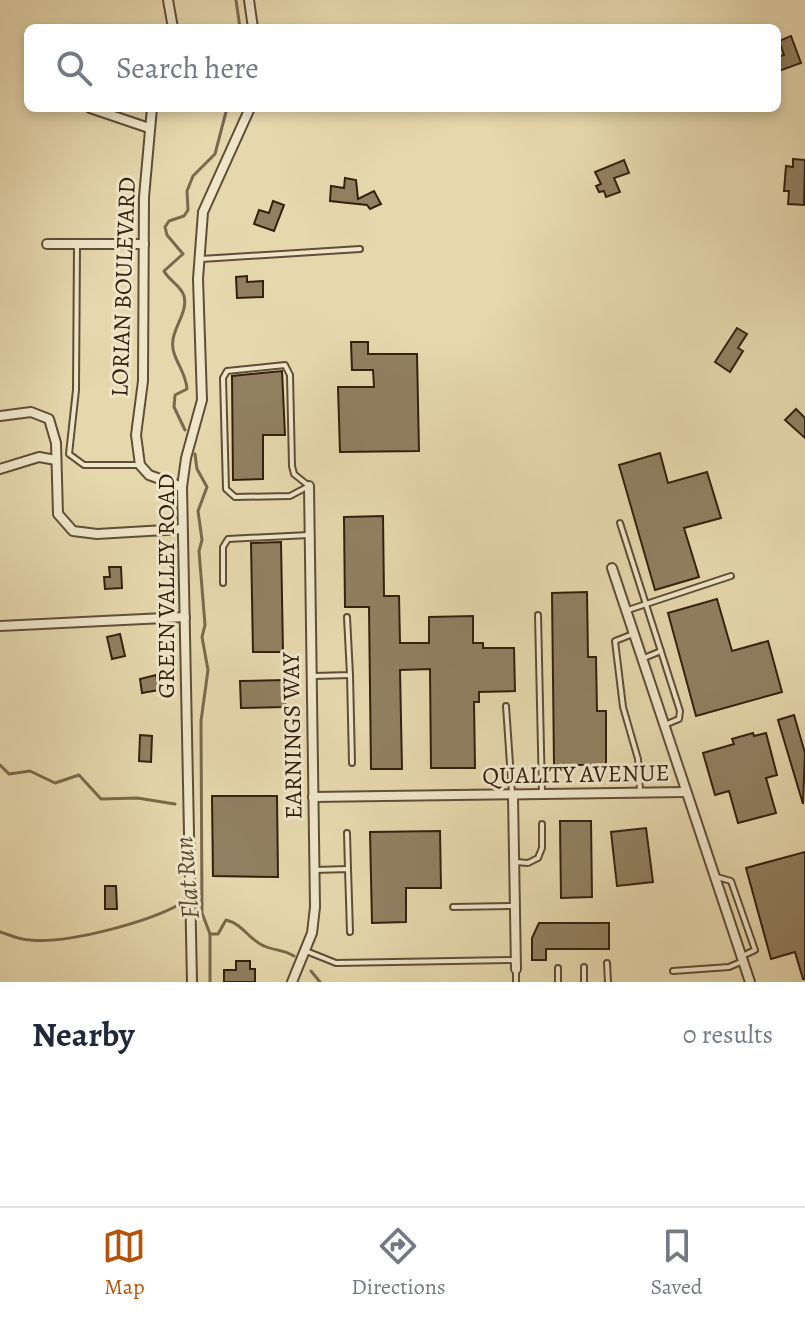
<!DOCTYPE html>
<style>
:root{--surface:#fff;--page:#f2f2f3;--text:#1f2937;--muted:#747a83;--line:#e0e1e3;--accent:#b45309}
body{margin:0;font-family:Alegreya,serif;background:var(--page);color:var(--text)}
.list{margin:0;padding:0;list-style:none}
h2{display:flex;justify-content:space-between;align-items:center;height:104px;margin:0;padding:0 32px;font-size:34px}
h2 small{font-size:26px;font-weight:400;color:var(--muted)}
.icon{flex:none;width:44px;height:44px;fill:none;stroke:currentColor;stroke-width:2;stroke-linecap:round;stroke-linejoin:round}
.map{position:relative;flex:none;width:805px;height:982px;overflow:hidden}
.search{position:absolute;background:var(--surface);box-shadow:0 4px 12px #0003;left:24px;right:24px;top:24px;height:88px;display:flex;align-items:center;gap:20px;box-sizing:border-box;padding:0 28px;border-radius:12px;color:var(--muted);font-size:30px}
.sheet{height:224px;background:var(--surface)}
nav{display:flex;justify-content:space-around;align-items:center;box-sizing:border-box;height:112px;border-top:2px solid var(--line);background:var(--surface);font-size:22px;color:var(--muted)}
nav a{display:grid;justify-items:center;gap:4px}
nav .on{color:var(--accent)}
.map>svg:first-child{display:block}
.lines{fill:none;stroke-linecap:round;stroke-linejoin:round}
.stream{stroke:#7a694d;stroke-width:3}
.building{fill:#918061;stroke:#34200f;stroke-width:2}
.service-casing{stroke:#604e36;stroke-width:8}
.minor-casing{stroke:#604e36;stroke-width:12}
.service{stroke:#efe6ca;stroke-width:4}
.minor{stroke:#efe6ca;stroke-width:8}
.labels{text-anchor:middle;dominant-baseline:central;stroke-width:6;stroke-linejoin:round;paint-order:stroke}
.street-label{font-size:24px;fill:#34200f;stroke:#efe6ca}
.water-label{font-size:26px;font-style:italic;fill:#5d4a33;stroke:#efe6ca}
</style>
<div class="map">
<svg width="805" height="982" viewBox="0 0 805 982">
<rect width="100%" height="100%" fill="#e6d8ad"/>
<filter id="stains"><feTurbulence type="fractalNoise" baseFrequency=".0025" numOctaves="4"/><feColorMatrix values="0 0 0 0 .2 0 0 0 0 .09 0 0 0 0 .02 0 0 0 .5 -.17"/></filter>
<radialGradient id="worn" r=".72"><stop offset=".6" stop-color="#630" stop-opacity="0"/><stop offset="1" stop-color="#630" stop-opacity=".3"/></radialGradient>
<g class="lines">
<!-- stream -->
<g class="stream">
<polyline points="236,0 240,28"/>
<path d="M185,430L174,407L175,395L187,389C186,374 178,366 174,353C167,332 189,315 184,296C181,285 169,281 164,271L183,254L167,235L165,227L169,221L184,216L188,210L187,191L193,176L215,154L227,108"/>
<path d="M195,454L197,469L207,487L198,511L202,540L199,551L205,625L202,637L208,670L201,721L202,913L210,934H218L226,920C243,924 249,940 264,946C275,951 283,949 294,956"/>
<polyline points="0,765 9,774 30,771 55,783 79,775 101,799 137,798 175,804"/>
<path d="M0,932C10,935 20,940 30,940C68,944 149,922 182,903"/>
<polyline points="311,971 320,982"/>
<polyline points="210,982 210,934"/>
</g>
</g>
<!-- building -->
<g class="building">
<polygon points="791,36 801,63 779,71 777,57 784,55 779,41"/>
<polygon points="793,159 805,160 804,205 788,204 789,191 784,191 786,166 793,167"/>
<polygon points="624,160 629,173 614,178 620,192 606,197 604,191 599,192 596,186 601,184 595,172"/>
<polygon points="345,178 356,180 358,199 374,191 381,204 370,209 367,205 330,201 331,186 344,188"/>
<polygon points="273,201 284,205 274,231 254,224 259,210 269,213"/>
<polygon points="247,276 247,282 263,281 263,297 237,298 236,277"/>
<polygon points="737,328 747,334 738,348 743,351 730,372 715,362"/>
<polygon points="351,342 368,342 368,354 417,354 419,451 340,452 338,387 374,387 373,370 352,370"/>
<polygon points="282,371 285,435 263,435 263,479 233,480 232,376"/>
<polygon points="796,409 805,418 805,438 785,420"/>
<polygon points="660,453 668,483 707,472 721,518 684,528 699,577 655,590 619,465"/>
<polygon points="383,516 384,596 399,596 400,643 429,643 429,617 473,616 473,643 483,643 483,648 514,648 515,691 479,692 479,702 474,702 475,768 431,768 430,669 400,670 402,769 371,769 369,607 345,607 344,517"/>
<polygon points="281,542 283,652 253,652 251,543"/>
<polygon points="109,567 121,567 122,588 105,589 104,577 110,577"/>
<polygon points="587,592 588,657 596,657 597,711 606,711 606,765 554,765 552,593"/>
<polygon points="717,599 732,651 768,641 782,692 696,716 668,613"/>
<polygon points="120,634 125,656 112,659 107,637"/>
<polygon points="156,675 159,690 142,693 140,679"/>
<polygon points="284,680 285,707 241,708 240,681"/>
<polygon points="794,715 805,753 803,804 778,720"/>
<polygon points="753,733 754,736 766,733 777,775 766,778 776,813 738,823 729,791 715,795 703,753 734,744 732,739"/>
<polygon points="140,735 152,736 151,762 139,761"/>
<polygon points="212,796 277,796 278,877 213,876"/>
<polygon points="560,821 591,821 592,897 561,898"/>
<polygon points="646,828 653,882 617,886 611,832"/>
<polygon points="440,831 441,888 406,888 406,922 372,923 370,832"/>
<polygon points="805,852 805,979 803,979 795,952 771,959 746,868"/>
<polygon points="105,886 116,886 117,909 105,909"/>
<polygon points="539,923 609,923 609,949 546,949 546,960 532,960 532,938"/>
<polygon points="236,961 250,961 250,969 255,969 255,982 224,982 224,970 236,970"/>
</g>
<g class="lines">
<defs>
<g id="service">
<polyline points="77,246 76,390 69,454 84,465 139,465"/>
<polyline points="201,259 360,249"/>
<polygon points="285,365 290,375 292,466 294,474 309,486 290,496 235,497 226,489 223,378 227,371"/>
<polyline points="620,523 680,711 679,719 667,724"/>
<polyline points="223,583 223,547 228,539 309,535"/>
<polyline points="628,610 731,576"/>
<polyline points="538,615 542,793"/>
<polyline points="633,634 615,641 623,707 638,759 640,790"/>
<polyline points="644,658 661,651"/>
<polyline points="350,675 352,763"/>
<polyline points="314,676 350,675 347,617"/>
<polyline points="506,706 512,793"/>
<polyline points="347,833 348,869"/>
<polyline points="516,862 528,863 538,858 542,848 542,824"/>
<polyline points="315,870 348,869 350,932"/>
<polyline points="717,877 731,881 755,950 742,956"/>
<polyline points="453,907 514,906"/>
<polyline points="306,951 336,963 516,960"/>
<polyline points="607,963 608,982"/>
<polyline points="584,967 584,982"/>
<polyline points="558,968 558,982"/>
<polyline points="516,969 516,982"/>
<polyline points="673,971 729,967 743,961"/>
</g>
<g id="minor">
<polyline points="168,0 173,28"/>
<polyline points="249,0 253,28"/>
<polyline points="90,108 149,128"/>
<polyline points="152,108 144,197 143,381 136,435 140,465 149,475 182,487"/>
<polyline points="47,244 144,244"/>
<polyline points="0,416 31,412 49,419 56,443 58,514 73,531 97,534 182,529"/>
<polyline points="0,469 39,457 56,460"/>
<polyline points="612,568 750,982"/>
<polyline points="0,626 185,617"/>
<polyline points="513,796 516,969"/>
<polyline points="313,797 686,792"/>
<polyline points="192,982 182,487 186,458 202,400 198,279 203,212 250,108"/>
<polyline points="292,982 312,933 315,907 309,486"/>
</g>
</defs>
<!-- service casing -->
<use href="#service" class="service-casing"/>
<!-- minor casing -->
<use href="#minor" class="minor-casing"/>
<!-- service -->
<use href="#service" class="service"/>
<!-- minor -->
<use href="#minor" class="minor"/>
</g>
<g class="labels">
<!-- street labels -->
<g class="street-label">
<text transform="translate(123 287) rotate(-88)">LORIAN BOULEVARD</text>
<text transform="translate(166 586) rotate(-90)">GREEN VALLEY ROAD</text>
<text transform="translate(292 736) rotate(-91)">EARNINGS WAY</text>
<text transform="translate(576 774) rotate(-1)">QUALITY AVENUE</text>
</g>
<!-- water labels -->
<g class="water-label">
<text transform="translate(187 878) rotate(-95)">Flat Run</text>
</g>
</g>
<rect width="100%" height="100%" filter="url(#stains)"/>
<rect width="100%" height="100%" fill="url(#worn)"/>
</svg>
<div class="search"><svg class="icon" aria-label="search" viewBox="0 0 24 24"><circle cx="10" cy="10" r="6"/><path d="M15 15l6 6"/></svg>Search here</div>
</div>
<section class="sheet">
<h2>Nearby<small>0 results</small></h2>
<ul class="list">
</ul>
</section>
<nav>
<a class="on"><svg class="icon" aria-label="map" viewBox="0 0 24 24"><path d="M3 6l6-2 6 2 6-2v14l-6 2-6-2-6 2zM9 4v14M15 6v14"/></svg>Map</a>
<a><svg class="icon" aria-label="directions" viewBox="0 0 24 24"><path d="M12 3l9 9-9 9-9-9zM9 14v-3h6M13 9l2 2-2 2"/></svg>Directions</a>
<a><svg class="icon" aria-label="saved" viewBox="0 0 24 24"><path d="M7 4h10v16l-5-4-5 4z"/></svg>Saved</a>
</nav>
